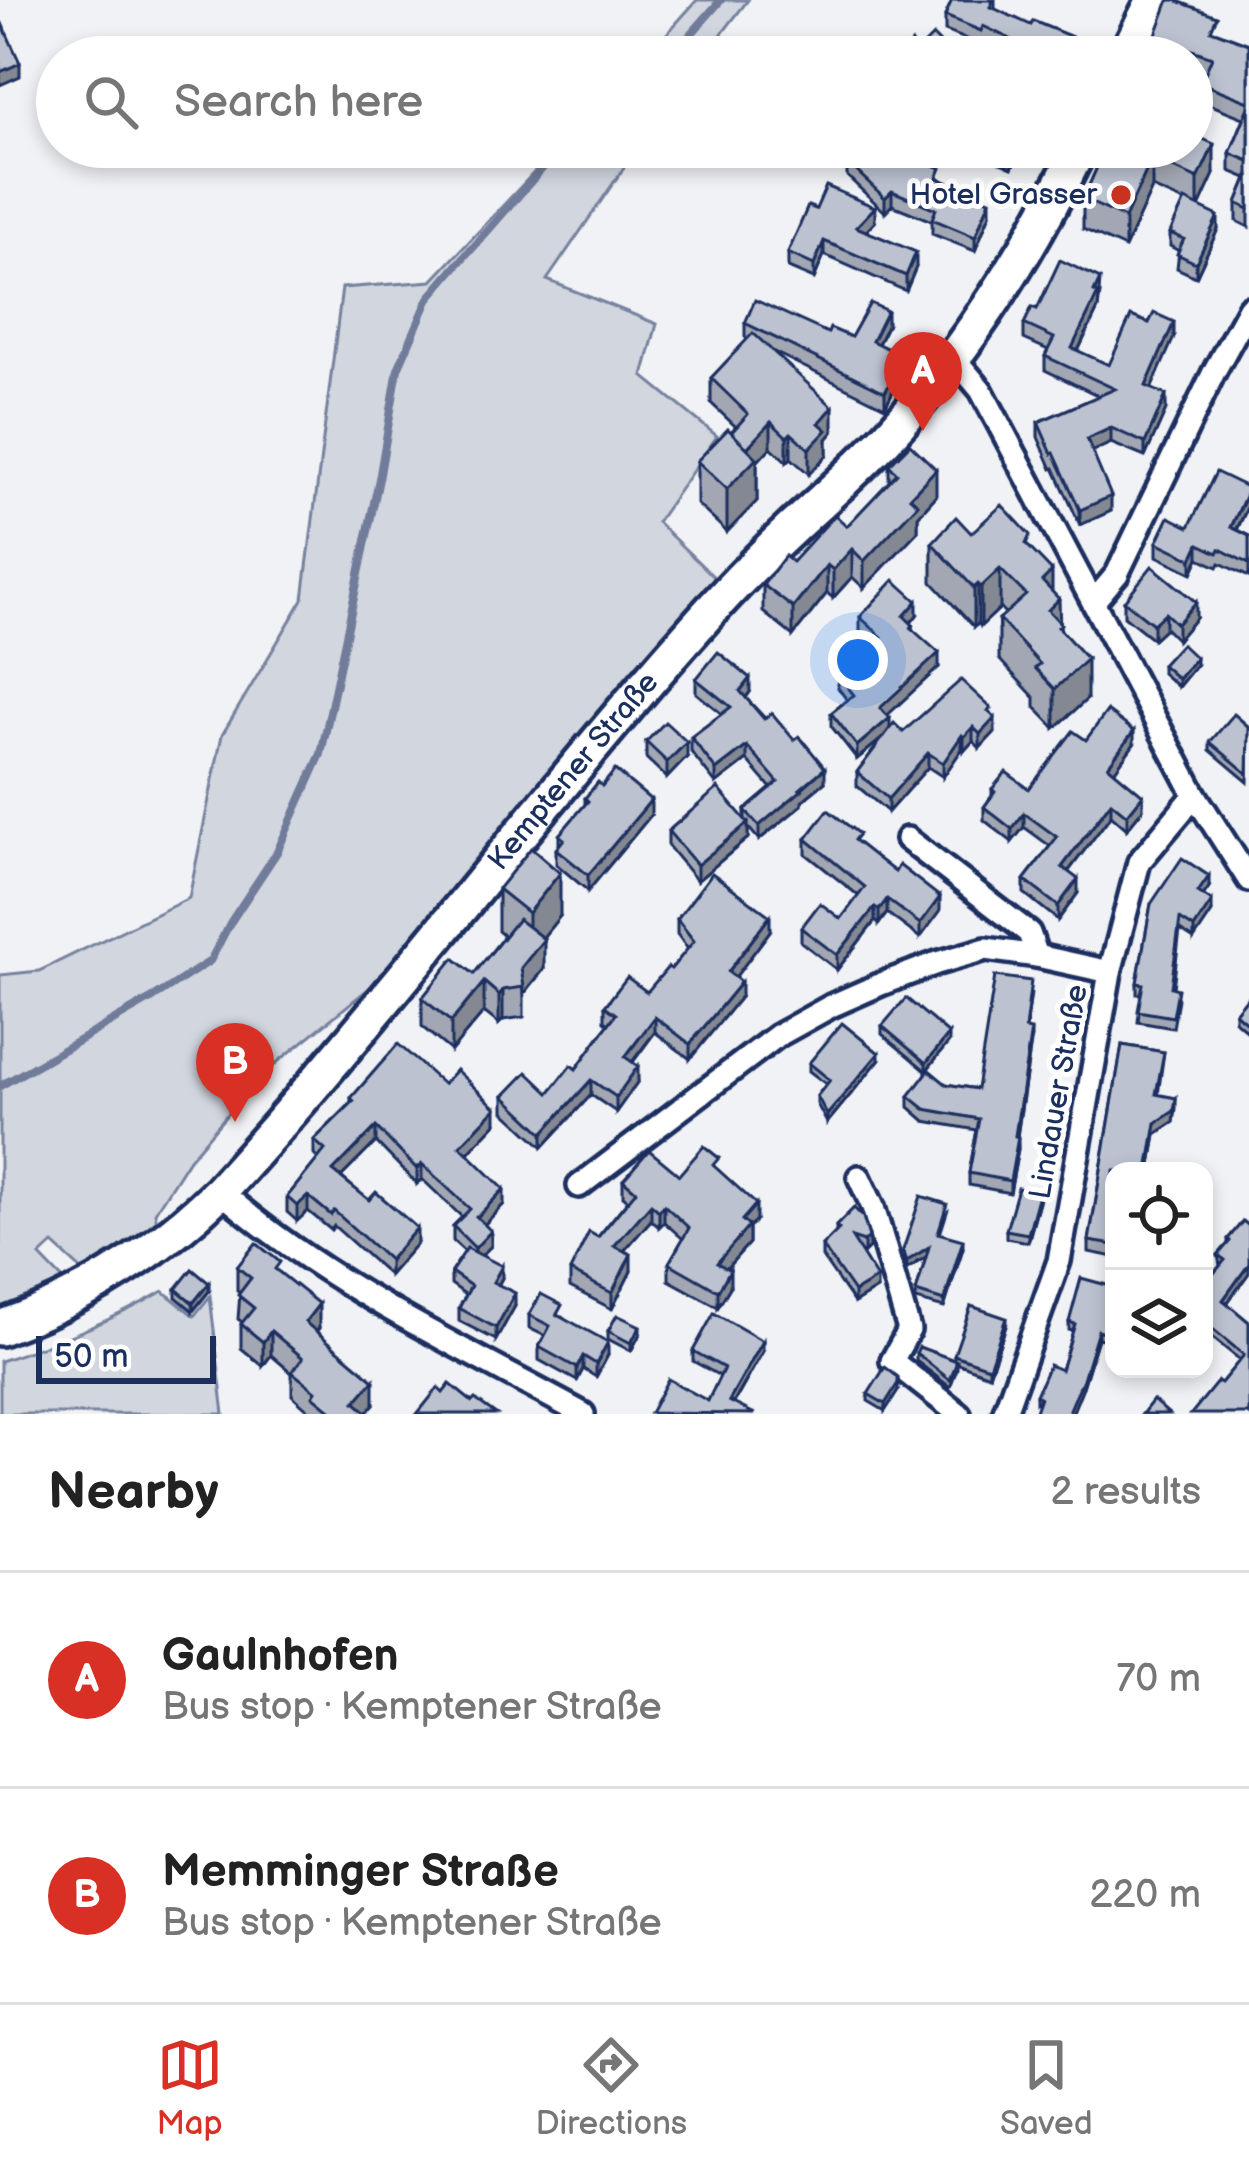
<!DOCTYPE html>
<meta charset="utf-8">
<style>
:root{--surface:#fff;--page:#f6f6f6;--text:#222;--muted:#767676;--line:#e0e0e0;--accent:#d93025}
body{margin:0;font-family:"Balsamiq Sans",sans-serif;background:var(--page);color:var(--text)}
.controls{position:absolute;right:36px;bottom:36px;display:grid;overflow:hidden;border-radius:24px;box-shadow:0 6px 18px #0003}
.controls button{width:108px;height:108px;display:grid;place-items:center;padding:0;border:0;border-bottom:3px solid var(--line);background:var(--surface);color:var(--text);font:60px sans-serif}
.scale{position:absolute;left:36px;bottom:30px;width:180px;box-sizing:border-box;padding-left:12px;border:6px solid #1b2f5e;border-top:0;font-size:33px;line-height:42px;white-space:nowrap;color:#1b2f5e;-webkit-text-stroke:9px #fff;paint-order:stroke}
.you{position:absolute;left:858px;top:660px;width:42px;height:42px;margin:-30px;border:9px solid #fff;border-radius:50%;background:#1a73e8;box-shadow:0 0 0 18px #1a73e833}
.badge{display:grid;place-items:center;width:78px;height:78px;border-radius:50%;background:var(--accent);color:#fff;font-size:39px;font-weight:700}
.pin{position:absolute;translate:-50% -99px;filter:drop-shadow(0 3px 6px #0008)}
.pin::after{content:'';position:absolute;top:63px;width:42px;height:36px;background:inherit;clip-path:polygon(0 0,100% 0,50% 100%)}
.list{margin:0;padding:0;list-style:none}
h2{display:flex;justify-content:space-between;align-items:center;height:156px;margin:0;padding:0 48px;font-size:51px}
h2 small{font-size:39px;font-weight:400;color:var(--muted)}
.list li{display:grid;grid-template-columns:78px 1fr auto;gap:36px;align-items:center;box-sizing:border-box;height:216px;padding:0 48px;border-top:3px solid var(--line)}
.list b{display:block;font-size:45px;white-space:nowrap}
.list p{margin:0;font-size:39px;white-space:nowrap;color:var(--muted)}
.list em{font-size:39px;font-style:normal;color:var(--muted)}
.icon{flex:none;width:66px;height:66px;fill:none;stroke:currentColor;stroke-width:2;stroke-linecap:round;stroke-linejoin:round}
.map{position:relative;flex:none;width:1249px;height:1414px;overflow:hidden}
.search{position:absolute;background:var(--surface);box-shadow:0 6px 18px #0003;left:36px;right:36px;top:36px;height:132px;display:flex;align-items:center;gap:30px;box-sizing:border-box;padding:0 42px;border-radius:66px;color:var(--muted);font-size:45px}
.sheet{height:588px;background:var(--surface)}
nav{display:flex;justify-content:space-around;align-items:center;box-sizing:border-box;height:168px;border-top:3px solid var(--line);background:var(--surface);font-size:33px;color:var(--muted)}
nav a{display:grid;justify-items:center;gap:6px}
nav .on{color:var(--accent)}
.map>svg:first-child{display:block}
.green{fill:#d2d6df;stroke:#76829e;stroke-width:3}
.lines{fill:none;stroke-linecap:round;stroke-linejoin:round}
.stream{stroke:#707c9a;stroke-width:8}
.street-casing{stroke:#1b2f5e;stroke-width:30}
.secondary-casing{stroke:#1b2f5e;stroke-width:42}
.street{stroke:#fff;stroke-width:21}
.secondary{stroke:#fff;stroke-width:33}
.wall{fill:#a2a7b3;stroke:#1b2f5e;stroke-width:3}
.shaded-wall{fill:#848892;stroke:#1b2f5e;stroke-width:3}
.building{fill:#bcc2d0;stroke:#1b2f5e;stroke-width:3}
.poi-dot{fill:#c8321e;stroke:#fff;stroke-width:4.5}
.labels{text-anchor:middle;dominant-baseline:central;stroke-width:10;stroke-linejoin:round;paint-order:stroke}
.poi-label{font-size:30px;fill:#1b2f5e;stroke:#fff;text-anchor:end}
.street-label{font-size:30px;fill:#1b2f5e;stroke:#fff}
</style>
<div class="map">
<svg width="1249" height="1414" viewBox="0 0 1249 1414">
<rect width="100%" height="100%" fill="#f1f2f5"/>
<filter id="ink" filterUnits="userSpaceOnUse"><feTurbulence type="fractalNoise" baseFrequency=".00833" numOctaves="2"/><feDisplacementMap in="SourceGraphic" scale="24" xChannelSelector="R" yChannelSelector="G"/><feConvolveMatrix kernelMatrix="1 2 1 2 8 2 1 2 1" color-interpolation-filters="sRGB"/></filter>
<g filter="url(#ink)">
<!-- green -->
<g class="green">
<polygon points="697,0 748,0 704,57 646,57"/>
<polygon points="558,147 638,147 547,280 657,324 643,376 717,436 657,522 716,579 388,973 259,1077 189,1159 155,1212 157,1223 84,1272 53,1244 40,1256 65,1282 0,1310 0,975 39,971 189,898 222,735 303,599 342,288 432,281"/>
<path d="M163,1291L194,1316L210,1296L224,1414H0V1361C56,1343 112,1321 163,1291Z"/>
</g>
<g class="lines">
<!-- stream -->
<g class="stream">
<polyline points="671,57 721,0"/>
<polyline points="471,250 561,147"/>
<polyline points="0,1086 153,998 210,961 230,923 277,852 321,754 380,474 398,369 429,298 471,249"/>
</g>
<defs>
<g id="street">
<polyline points="954,358 981,390 1195,795 1249,880"/>
<polyline points="1095,600 1117,574 1215,370 1249,308"/>
<polyline points="907,839 1029,933 1037,956"/>
<polyline points="859,1177 873,1207 909,1330 892,1361 959,1414"/>
<polyline points="579,1186 777,1036 831,1006 881,984 937,963 986,949 1037,956 1110,972"/>
<path d="M220,1191C327,1285 459,1346 583,1414"/>
<polyline points="1004,1414 1059,1261 1110,972 1139,862 1195,795"/>
</g>
<g id="secondary">
<polyline points="1125,57 1154,0"/>
<path id="s1" d="M0,1328C84,1298 157,1253 220,1191C374,1022 511,840 660,668C694,629 728,590 765,554C806,513 851,477 890,434C969,348 1029,252 1080,147"/>
</g>
</defs>
<!-- street casing -->
<use href="#street" class="street-casing"/>
<!-- secondary casing -->
<use href="#secondary" class="secondary-casing"/>
<!-- street -->
<use href="#street" class="street"/>
<!-- secondary -->
<use href="#secondary" class="secondary"/>
</g>
<!-- wall -->
<g class="wall">
<polygon points="995,0 995,9 1075,52 1018,57 983,41 981,45 945,31 945,16"/>
<polygon points="1217,32 1249,44 1249,227 1237,221 1237,203 1247,178 1230,171 1230,153 1244,118 1201,101 1201,83 1205,73 1192,68 1192,57 1161,57 1155,55 1155,37"/>
<polygon points="863,147 925,147 915,157 941,179 990,214 975,251 932,234 932,221 892,205 885,212 847,176 847,162"/>
<polygon points="973,147 1021,147 1012,168 973,151"/>
<polygon points="1106,147 1214,174 1199,207 1218,229 1196,277 1177,268 1179,251 1170,246 1170,233 1184,202 1152,188 1125,248 1083,229 1083,199"/>
<polygon points="816,209 875,222 866,231 916,267 906,291 824,255 814,279 788,268 788,253"/>
<polygon points="1100,294 1098,309 1078,351 1109,365 1174,337 1151,388 1166,410 1145,457 1111,443 1092,451 1111,511 1080,525 1054,468 1052,469 1038,437 1038,422 1099,396 1045,370 1045,356 1048,350 1024,339 1024,324 1037,309"/>
<polygon points="745,323 851,337 887,326 878,344 903,371 885,407 772,351 833,432 827,439 827,455 809,474 791,458 787,462 771,447 757,462 757,501 727,532 697,504 697,461 736,427 711,403 711,378 748,339 745,337"/>
<polygon points="889,465 936,496 918,516 918,531 864,588 852,577 833,598 827,593 793,636 763,612 763,585 792,562 847,526 889,482"/>
<polygon points="1249,504 1237,530 1249,536 1249,577 1220,563 1218,567 1199,558 1192,573 1157,556 1157,542 1189,527"/>
<polygon points="971,533 1030,548 1052,592 1061,630 1087,699 1055,728 1035,707 1035,698 999,659 999,619 1006,614 1000,608 981,626 978,624 974,627 932,582 932,543"/>
<polygon points="1124,601 1196,618 1177,640 1165,628 1153,639 1124,616"/>
<polygon points="917,615 911,623 913,630 939,667 887,715 890,729 903,732 991,714 995,732 980,748 973,741 964,751 962,749 943,777 928,767 888,812 857,786 857,772 884,737 857,759 831,726 831,713 847,700 838,688 838,675 874,644 860,631 860,617"/>
<polygon points="1162,665 1196,665 1178,687 1162,673"/>
<polygon points="696,679 750,692 746,698 825,782 802,801 802,805 759,840 748,827 748,838 697,881 668,846 668,831 745,820 745,810 771,788 747,760 716,784 691,752 691,737 722,714 696,693"/>
<polygon points="1249,727 1248,782 1210,750 1210,742"/>
<polygon points="1086,740 1134,744 1114,771 1143,809 1127,829 1111,815 1068,872 1078,893 1058,920 1024,893 1024,880 1050,846 1024,827 1012,842 984,820 984,807 992,796 992,789 1029,789"/>
<polygon points="646,742 687,757 667,778 646,758"/>
<polygon points="602,786 651,815 588,891 556,864 556,849 559,845 559,835 585,805 585,798"/>
<polygon points="806,839 859,844 940,911 920,938 887,913 879,924 875,921 837,970 801,942 801,928 841,919 859,896 806,854"/>
<polygon points="1209,887 1203,895 1212,912 1194,939 1180,930 1173,988 1178,999 1173,1028 1138,1022 1141,994 1137,994 1137,983 1151,904"/>
<polygon points="498,889 560,916 542,938 544,969 524,994 524,1017 503,1020 499,1024 484,1012 451,1051 422,1027 422,998 474,974 504,936 498,931"/>
<polygon points="677,919 770,931 735,977 741,996 690,1059 655,1032 633,1062 638,1081 616,1112 591,1095 543,1147 504,1111 504,1096 549,1093 576,1069 609,1024 605,1021 605,1006 647,992 671,969 688,949 677,934"/>
<polygon points="1031,993 1026,1030 1031,1042 1017,1137 1018,1149 1010,1193 969,1185 969,1173 977,1130 925,1121 909,1107 909,1096 946,1084 977,1089"/>
<polygon points="1249,996 1249,1033 1235,1021 1235,1013"/>
<polygon points="882,1026 949,1042 926,1071 882,1034"/>
<polygon points="1122,1045 1164,1052 1158,1095 1176,1098 1176,1109 1174,1122 1156,1134 1150,1171 1114,1171 1114,1257 1089,1252 1089,1241"/>
<polygon points="879,1060 827,1123 817,1104 817,1096 826,1084 809,1071 809,1063"/>
<polygon points="443,1084 496,1123 468,1153 504,1204 485,1224 491,1246 482,1255 502,1278 498,1285 515,1306 496,1340 459,1321 459,1308 466,1295 451,1284 451,1272 465,1252 453,1241 453,1226 462,1217 422,1179 417,1184 376,1142 341,1177 417,1243 389,1275 334,1226 331,1230 308,1211 297,1221 287,1212 287,1197 318,1159 314,1155 314,1140 351,1103 351,1098"/>
<polygon points="719,1171 756,1220 749,1228 749,1243 727,1268 730,1287 718,1307 669,1280 669,1263 683,1239 664,1222 659,1227 651,1220 624,1251 631,1271 612,1309 570,1287 570,1271 628,1200 623,1196 623,1180"/>
<polygon points="1039,1202 1028,1242 1006,1238 1006,1230"/>
<polygon points="854,1208 869,1248 864,1253 860,1252 877,1289 854,1303 822,1257 822,1246 836,1233 836,1226"/>
<polygon points="947,1212 940,1234 963,1248 944,1308 916,1300 916,1292 926,1257 907,1269 903,1250"/>
<polygon points="1243,1221 1227,1304 1249,1322 1249,1414 1221,1383 1240,1360 1204,1331 1204,1285 1220,1266 1218,1255 1228,1244 1228,1239"/>
<polygon points="237,1267 280,1273 319,1328 316,1331 374,1404 367,1412 369,1414 313,1414 292,1395 292,1373 271,1355 263,1366 241,1348 241,1324 242,1322 238,1319 240,1293 237,1291"/>
<polygon points="1114,1287 1106,1340 1098,1338 1083,1387 1036,1403 1036,1395 1061,1370 1073,1331 1069,1330 1069,1322"/>
<polygon points="176,1289 209,1291 193,1311 176,1297"/>
<polygon points="529,1315 562,1316 608,1355 596,1377 583,1369 577,1381 539,1360 539,1347 545,1336 529,1328"/>
<polygon points="1006,1326 989,1375 957,1363 957,1369 950,1387 916,1361 916,1353 954,1360 954,1355"/>
<polygon points="608,1331 640,1334 631,1351 608,1339"/>
<polygon points="693,1351 763,1351 734,1403 708,1401 720,1376 693,1361"/>
<polygon points="898,1391 885,1411 868,1401 868,1394"/>
</g>
<!-- shaded-wall -->
<g class="shaded-wall">
<polygon points="1075,38 1075,52 1073,57 1067,57"/>
<polygon points="20,63 20,76 0,85 0,72"/>
<polygon points="1214,144 1214,174 1198,209 1198,179"/>
<polygon points="911,147 925,147 905,167 905,153"/>
<polygon points="1015,147 1021,147 1012,168 1012,154"/>
<polygon points="1152,158 1152,188 1125,248 1125,218"/>
<polygon points="892,191 892,205 885,212 885,198"/>
<polygon points="990,200 990,214 975,251 975,237"/>
<polygon points="875,207 875,222 856,242 856,227"/>
<polygon points="1218,216 1218,229 1196,277 1196,263"/>
<polygon points="824,241 824,255 814,279 814,265"/>
<polygon points="916,252 916,267 906,291 906,276"/>
<polygon points="1100,279 1098,309 1072,363 1072,348"/>
<polygon points="887,311 887,326 872,355 872,341"/>
<polygon points="1174,322 1174,337 1146,401 1146,386"/>
<polygon points="903,356 903,371 885,407 885,392"/>
<polygon points="1166,395 1166,410 1145,457 1145,443"/>
<polygon points="833,407 833,432 827,439 827,455 809,474 809,449 819,423"/>
<polygon points="771,422 771,447 757,462 757,501 727,532 727,489 741,455"/>
<polygon points="1111,428 1111,443 1087,454 1087,439"/>
<polygon points="791,433 791,458 787,462 787,437"/>
<polygon points="936,469 936,496 918,516 918,531 864,588 864,561 910,497"/>
<polygon points="1249,491 1249,504 1231,541 1231,527"/>
<polygon points="1111,496 1111,511 1080,525 1080,510"/>
<polygon points="1199,544 1199,558 1192,573 1192,559"/>
<polygon points="852,549 852,577 833,598 833,570"/>
<polygon points="827,565 827,593 793,636 793,608"/>
<polygon points="1000,569 1000,608 981,626 981,587"/>
<polygon points="1052,571 1052,606 1059,599 1061,664 1048,649 1042,581"/>
<polygon points="978,584 978,624 974,627 974,588"/>
<polygon points="917,601 917,615 904,630 904,616"/>
<polygon points="1196,602 1196,618 1177,640 1177,624"/>
<polygon points="1165,613 1165,628 1153,639 1153,624"/>
<polygon points="939,653 939,667 880,722 880,708"/>
<polygon points="1196,658 1196,665 1178,687 1178,679"/>
<polygon points="1087,659 1087,699 1055,728 1055,689"/>
<polygon points="750,678 750,692 740,705 740,691"/>
<polygon points="890,718 890,732 857,759 857,746"/>
<polygon points="995,718 995,732 980,748 980,734"/>
<polygon points="973,727 973,741 964,751 964,737"/>
<polygon points="1134,731 1134,744 1108,780 1108,766"/>
<polygon points="962,735 962,749 943,777 943,763"/>
<polygon points="687,742 687,757 667,778 667,762"/>
<polygon points="747,746 747,760 716,784 716,770"/>
<polygon points="928,753 928,767 888,812 888,799"/>
<polygon points="825,768 825,782 802,801 802,805 759,840 759,826"/>
<polygon points="1143,795 1143,809 1127,829 1127,815"/>
<polygon points="651,800 651,815 588,891 588,875"/>
<polygon points="1111,802 1111,815 1062,880 1062,867"/>
<polygon points="1024,813 1024,827 1012,842 1012,829"/>
<polygon points="748,823 748,838 697,881 697,865"/>
<polygon points="560,873 560,916 528,956 528,913"/>
<polygon points="1209,876 1209,887 1198,903 1198,892"/>
<polygon points="1078,879 1078,893 1058,920 1058,906"/>
<polygon points="940,897 940,911 920,938 920,924"/>
<polygon points="887,899 887,913 879,924 879,910"/>
<polygon points="1212,901 1212,912 1194,939 1194,928"/>
<polygon points="875,907 875,921 837,970 837,955"/>
<polygon points="770,916 770,931 728,987 728,972"/>
<polygon points="544,939 544,969 524,994 521,968"/>
<polygon points="484,982 484,1012 451,1051 451,1022"/>
<polygon points="741,982 741,996 690,1059 690,1044"/>
<polygon points="503,990 503,1020 499,1024 499,995"/>
<polygon points="655,1017 655,1032 625,1071 625,1057"/>
<polygon points="1031,1030 1031,1042 1015,1148 1015,1136"/>
<polygon points="949,1034 949,1042 926,1071 926,1063"/>
<polygon points="879,1053 879,1060 827,1123 827,1115"/>
<polygon points="638,1066 638,1081 616,1112 616,1097"/>
<polygon points="591,1080 591,1095 543,1147 543,1133"/>
<polygon points="1176,1098 1174,1122 1156,1134 1150,1171 1148,1171 1156,1123"/>
<polygon points="496,1108 496,1123 460,1161 460,1146"/>
<polygon points="376,1127 376,1142 333,1185 333,1171"/>
<polygon points="1018,1137 1018,1149 1010,1193 1010,1181"/>
<polygon points="422,1164 422,1179 417,1184 417,1169"/>
<polygon points="504,1189 504,1204 477,1232 477,1217"/>
<polygon points="1039,1194 1039,1202 1028,1242 1028,1234"/>
<polygon points="308,1196 308,1211 297,1221 297,1206"/>
<polygon points="651,1204 651,1220 614,1262 614,1246"/>
<polygon points="756,1204 756,1220 749,1228 749,1243 717,1279 717,1263 742,1220"/>
<polygon points="664,1205 664,1222 659,1227 659,1211"/>
<polygon points="417,1228 417,1243 389,1275 389,1260"/>
<polygon points="491,1231 491,1246 475,1262 475,1248"/>
<polygon points="869,1237 869,1248 864,1253 864,1242"/>
<polygon points="963,1240 963,1248 944,1308 944,1301"/>
<polygon points="929,1247 929,1255 907,1269 907,1261"/>
<polygon points="631,1254 631,1271 612,1309 612,1293"/>
<polygon points="1249,1264 1249,1273 1223,1309 1223,1300"/>
<polygon points="502,1266 502,1278 493,1294 493,1282"/>
<polygon points="730,1270 730,1287 718,1307 718,1291"/>
<polygon points="877,1278 877,1289 854,1303 854,1292"/>
<polygon points="209,1283 209,1291 193,1311 193,1303"/>
<polygon points="515,1293 515,1306 496,1340 496,1328"/>
<polygon points="319,1304 319,1328 305,1346 305,1322"/>
<polygon points="1006,1318 1006,1326 989,1375 989,1367"/>
<polygon points="640,1326 640,1334 631,1351 631,1343"/>
<polygon points="1098,1330 1098,1338 1083,1387 1072,1414 1068,1414"/>
<polygon points="271,1331 271,1355 263,1366 263,1342"/>
<polygon points="763,1341 763,1351 729,1411 729,1401"/>
<polygon points="608,1342 608,1355 596,1377 596,1364"/>
<polygon points="583,1356 583,1369 577,1381 577,1368"/>
<polygon points="374,1380 374,1404 365,1414 355,1402"/>
<polygon points="898,1383 898,1391 885,1411 885,1404"/>
</g>
<!-- building -->
<g class="building">
<polygon points="952,0 993,0 991,7 1031,25 1033,21 1075,38 1067,57 1018,57 1023,45 983,26 981,31 945,16"/>
<polygon points="1169,0 1175,0 1217,16 1211,30 1249,44 1249,102 1201,83 1212,57 1155,37"/>
<polygon points="2,23 20,63 0,72 0,24"/>
<polygon points="933,36 954,57 899,57 912,43 919,50"/>
<polygon points="1249,107 1249,161 1230,153"/>
<polygon points="1192,134 1214,144 1198,179 1152,158 1125,218 1083,199 1106,147 1192,147"/>
<polygon points="863,147 911,147 905,153 941,168 937,178 990,200 975,237 932,219 936,209 892,191 885,198 847,162"/>
<polygon points="995,147 1015,147 1012,154"/>
<polygon points="1249,174 1249,209 1237,203"/>
<polygon points="826,186 875,207 856,227 916,252 906,276 824,241 814,265 788,253 808,206 816,209"/>
<polygon points="1185,200 1218,216 1196,263 1177,254 1184,239 1170,233"/>
<polygon points="1060,260 1100,279 1094,292 1098,294 1072,348 1109,365 1131,316 1149,323 1154,313 1174,322 1146,386 1166,395 1145,443 1111,428 1087,439 1111,496 1080,510 1054,453 1052,454 1038,422 1115,389 1045,356 1054,338 1024,324 1032,307 1037,309"/>
<polygon points="755,300 828,333 830,328 851,337 870,303 887,311 872,341 903,356 885,392 745,323"/>
<polygon points="753,333 833,407 819,423 827,430 809,449 791,433 787,437 771,422 747,448 731,433 748,414 711,378"/>
<polygon points="728,429 757,458 727,489 697,461"/>
<polygon points="910,444 936,469 910,497 918,504 864,561 852,549 833,570 827,565 793,608 763,585 785,556 792,562 835,515 847,526 897,473 889,465"/>
<polygon points="1216,472 1249,488 1231,527 1249,536 1249,564 1220,549 1218,553 1199,544 1192,559 1157,542 1169,517 1189,527"/>
<polygon points="1002,505 1030,535 1026,544 1052,571 1042,581 1059,599 1048,610 1061,624 1058,627 1087,659 1055,689 1035,668 1040,664 999,619 1026,595 1000,569 981,587 978,584 974,588 932,543 956,517 971,533"/>
<polygon points="1152,566 1196,602 1177,624 1165,613 1153,624 1124,601"/>
<polygon points="894,580 917,601 904,616 913,625 911,628 939,653 880,708 890,718 857,746 831,713 854,695 838,675 882,637 860,617"/>
<polygon points="1181,644 1196,658 1178,679 1162,665"/>
<polygon points="718,652 750,678 740,691 764,719 772,713 794,740 799,736 825,768 800,789 802,790 759,826 745,810 778,782 747,746 716,770 691,737 731,707 696,679"/>
<polygon points="961,680 991,708 988,711 995,718 980,734 973,727 964,737 962,735 943,763 928,753 888,799 857,772 894,723 903,732"/>
<polygon points="1107,711 1134,731 1108,766 1143,795 1127,815 1111,802 1062,867 1078,879 1058,906 1024,880 1057,837 1024,813 1012,829 984,807 995,792 992,789 1006,772 1029,789 1073,731 1086,740"/>
<polygon points="1234,714 1249,727 1248,774 1210,742"/>
<polygon points="665,722 687,742 667,762 646,742"/>
<polygon points="615,770 651,800 588,875 556,849 564,839 559,835 588,801 585,798 598,782 602,786"/>
<polygon points="718,788 748,823 697,865 668,831"/>
<polygon points="828,810 859,834 854,840 895,872 899,865 940,897 920,924 887,899 879,910 875,907 837,955 801,928 820,903 841,919 865,887 806,839"/>
<polygon points="531,848 560,873 528,913 498,889"/>
<polygon points="1182,858 1209,876 1198,892 1212,901 1194,928 1180,919 1171,987 1178,989 1173,1017 1138,1011 1143,984 1137,983 1151,904"/>
<polygon points="712,873 770,916 728,972 741,982 690,1044 655,1017 625,1057 638,1066 616,1097 591,1080 543,1133 504,1096 527,1072 549,1093 571,1065 576,1069 616,1014 605,1006 627,977 647,992 668,967 671,969 694,941 677,919"/>
<polygon points="518,919 544,939 521,968 524,987 503,990 499,995 484,982 451,1022 422,998 454,958 474,974"/>
<polygon points="995,976 1031,981 1025,1029 1031,1030 1015,1136 1018,1137 1010,1181 969,1173 979,1119 925,1109 909,1096 929,1070 946,1084 977,1089"/>
<polygon points="1249,996 1249,1025 1235,1013"/>
<polygon points="906,998 949,1034 926,1063 882,1026"/>
<polygon points="842,1023 879,1053 827,1115 817,1096 830,1080 809,1063"/>
<polygon points="398,1044 443,1084 456,1070 496,1108 460,1146 504,1189 477,1217 475,1215 491,1231 475,1248 453,1226 470,1209 422,1164 417,1169 376,1127 333,1171 369,1200 376,1192 417,1228 389,1260 334,1211 331,1215 308,1196 297,1206 287,1197 325,1150 314,1140 354,1101 351,1098"/>
<polygon points="1122,1045 1164,1052 1156,1094 1176,1098 1174,1111 1156,1123 1148,1171 1114,1171 1114,1245 1089,1241"/>
<polygon points="704,1146 719,1158 713,1165 756,1204 742,1220 749,1226 717,1263 730,1270 718,1291 669,1263 689,1228 664,1205 659,1211 651,1204 614,1246 631,1254 612,1293 570,1271 589,1232 598,1237 636,1191 623,1180 649,1150 679,1175"/>
<polygon points="1018,1188 1039,1194 1028,1234 1006,1230"/>
<polygon points="921,1196 947,1204 938,1233 963,1240 944,1301 916,1292 929,1247 907,1261 903,1250"/>
<polygon points="854,1208 863,1217 869,1237 864,1242 852,1238 877,1278 854,1292 822,1246 839,1229 836,1226"/>
<polygon points="1243,1221 1249,1226 1249,1264 1223,1300 1249,1322 1249,1414 1191,1414 1218,1381 1221,1383 1244,1355 1204,1322 1204,1285 1225,1260 1218,1255 1230,1241 1228,1239"/>
<polygon points="256,1243 280,1262 275,1269 319,1304 305,1322 374,1380 355,1402 369,1414 335,1414 313,1396 316,1391 292,1372 303,1358 271,1331 263,1342 241,1324 254,1308 238,1295 251,1278 237,1267"/>
<polygon points="467,1248 502,1266 493,1282 515,1293 496,1328 459,1308 471,1286 451,1272"/>
<polygon points="192,1269 209,1283 193,1303 176,1289"/>
<polygon points="1081,1278 1114,1287 1114,1305 1106,1333 1098,1330 1083,1379 1068,1414 1034,1414 1040,1397 1036,1395 1049,1365 1061,1370 1075,1324 1069,1322"/>
<polygon points="541,1294 562,1305 556,1316 557,1314 608,1342 596,1364 583,1356 577,1368 539,1347 550,1326 529,1315"/>
<polygon points="971,1306 1006,1318 989,1367 954,1355"/>
<polygon points="714,1313 763,1341 729,1401 755,1414 650,1413 668,1379 708,1401 724,1368 693,1351"/>
<polygon points="617,1315 640,1326 631,1343 608,1331"/>
<polygon points="919,1347 957,1361 950,1380 916,1353"/>
<polygon points="885,1367 898,1377 898,1383 885,1404 868,1394"/>
<polygon points="450,1384 472,1402 475,1399 496,1414 417,1414 438,1388 443,1393"/>
<polygon points="1153,1400 1169,1414 1142,1414"/>
</g>
</g>
<!-- markers -->
<circle class="poi-dot" cx="1121" cy="195" r="12"/>
<g class="labels">
<!-- poi labels -->
<g class="poi-label">
<text x="1097" y="195">Hotel Grasser</text>
</g>
<!-- street labels -->
<g class="street-label">
<text stroke="none"><textPath href="#s1" startOffset="810">Kemptener Straße</textPath></text>
<text transform="translate(1059 1092) rotate(-80)">Lindauer Straße</text>
</g>
</g>
</svg>
<div class="controls">
<button><svg class="icon" aria-label="locate" viewBox="0 0 24 24"><circle cx="12" cy="12" r="6"/><path d="M12 2v4M12 18v4M2 12h4M18 12h4"/></svg></button>
<button><svg class="icon" aria-label="layers" viewBox="0 0 24 24"><path d="M12 4l9 5-9 5-9-5zM3 14l9 5 9-5"/></svg></button>
</div>
<div class="scale">50 m</div>
<div class="you"></div>
<div class="pin badge" style="left:923px;top:431px">A</div>
<div class="pin badge" style="left:235px;top:1122px">B</div>
<div class="search"><svg class="icon" aria-label="search" viewBox="0 0 24 24"><circle cx="10" cy="10" r="6"/><path d="M15 15l6 6"/></svg>Search here</div>
</div>
<section class="sheet">
<h2>Nearby<small>2 results</small></h2>
<ul class="list">
<li><span class="badge">A</span><div><b>Gaulnhofen</b><p>Bus stop · Kemptener Straße</p></div><em>70 m</em></li>
<li><span class="badge">B</span><div><b>Memminger Straße</b><p>Bus stop · Kemptener Straße</p></div><em>220 m</em></li>
</ul>
</section>
<nav>
<a class="on"><svg class="icon" aria-label="map" viewBox="0 0 24 24"><path d="M3 6l6-2 6 2 6-2v14l-6 2-6-2-6 2zM9 4v14M15 6v14"/></svg>Map</a>
<a><svg class="icon" aria-label="directions" viewBox="0 0 24 24"><path d="M12 3l9 9-9 9-9-9zM9 14v-3h6M13 9l2 2-2 2"/></svg>Directions</a>
<a><svg class="icon" aria-label="saved" viewBox="0 0 24 24"><path d="M7 4h10v16l-5-4-5 4z"/></svg>Saved</a>
</nav>
